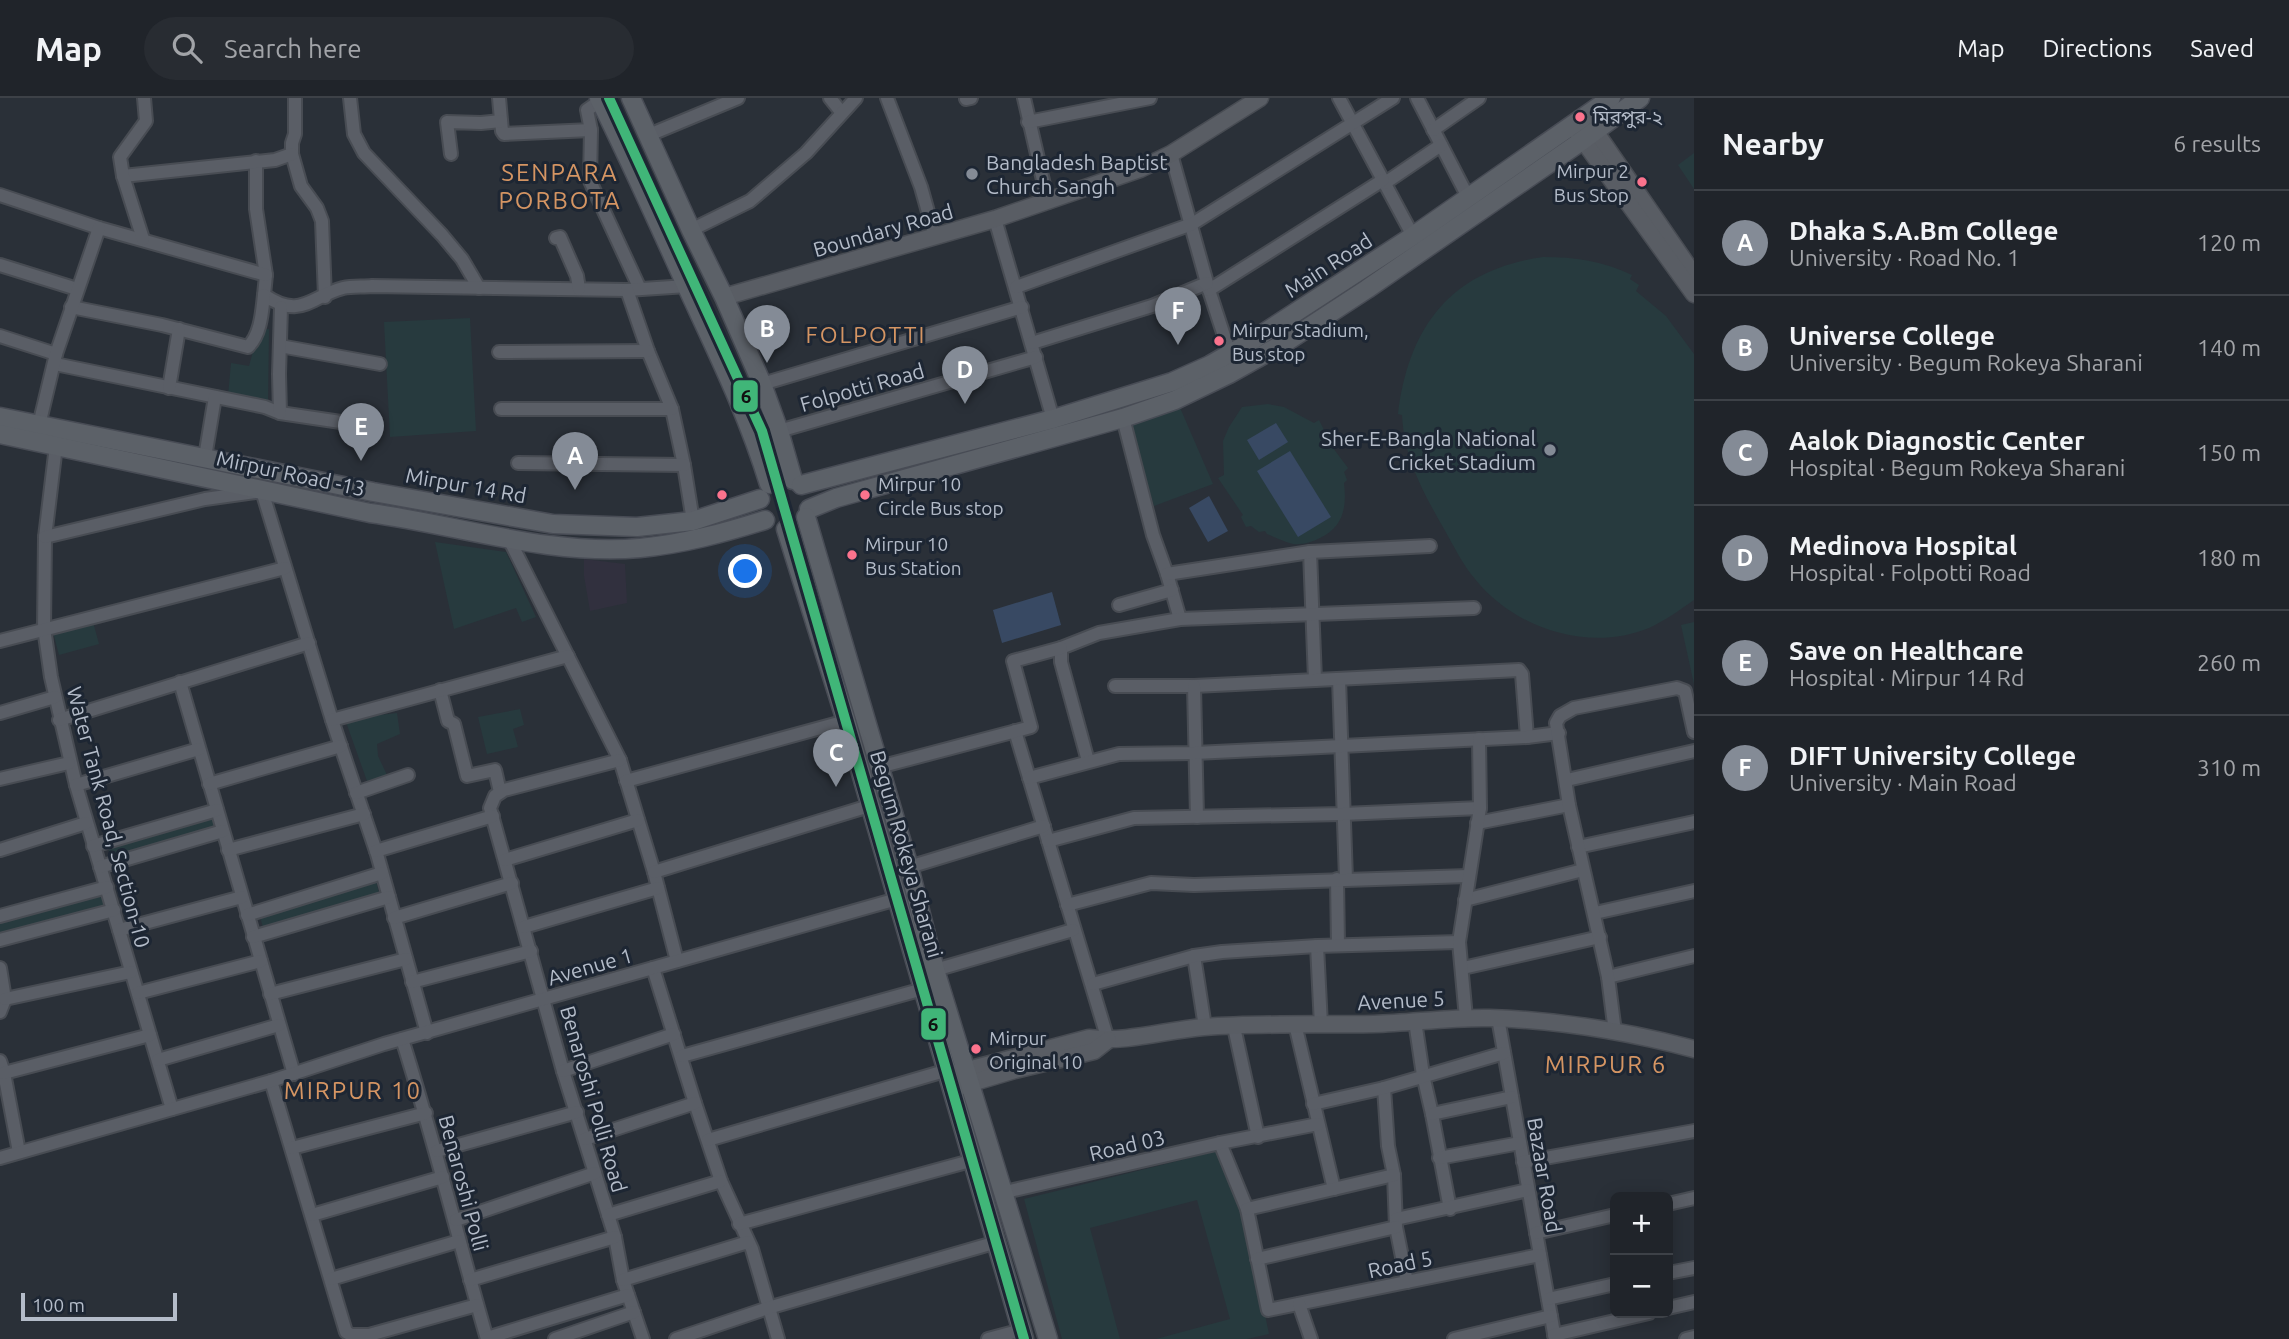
<!DOCTYPE html>
<meta charset="utf-8">
<style>
:root{--surface:#20242a;--page:#282c32;--text:#f1f3f6;--muted:#a2a4a8;--line:#3d4147;--accent:#848b96}
body{margin:0;font-family:Ubuntu,"Noto Sans Bengali",sans-serif;background:var(--page);color:var(--text)}
.controls{position:absolute;right:21px;bottom:21px;display:grid;overflow:hidden;border-radius:10px;box-shadow:0 4px 18px #0003}
.controls button{width:63px;height:63px;display:grid;place-items:center;padding:0;border:0;border-bottom:2px solid var(--line);background:var(--surface);color:var(--text);font:35px sans-serif}
.scale{position:absolute;left:21px;bottom:18px;width:156px;box-sizing:border-box;padding-left:7px;border:4px solid #b4bcc9;border-top:0;font-size:19px;line-height:24px;white-space:nowrap;color:#b4bcc9;-webkit-text-stroke:5px #1d2633;paint-order:stroke}
.you{position:absolute;left:746px;top:474px;width:24px;height:24px;margin:-18px;border:5px solid #fff;border-radius:50%;background:#1a73e8;box-shadow:0 0 0 10px #1a73e833}
.badge{display:grid;place-items:center;width:46px;height:46px;border-radius:50%;background:var(--accent);color:#fff;font-size:23px;font-weight:700}
.pin{position:absolute;translate:-50% -58px;filter:drop-shadow(0 2px 4px #0008)}
.pin::after{content:'';position:absolute;top:37px;width:24px;height:21px;background:inherit;clip-path:polygon(0 0,100% 0,50% 100%)}
.list{margin:0;padding:0;list-style:none}
h2{display:flex;justify-content:space-between;align-items:center;height:91px;margin:0;padding:0 28px;font-size:30px}
h2 small{font-size:23px;font-weight:400;color:var(--muted)}
.list li{display:grid;grid-template-columns:46px 1fr auto;gap:21px;align-items:center;box-sizing:border-box;height:105px;padding:0 28px;border-top:2px solid var(--line)}
.list b{display:block;font-size:26px;white-space:nowrap}
.list p{margin:0;font-size:23px;white-space:nowrap;color:var(--muted)}
.list em{font-size:23px;font-style:normal;color:var(--muted)}
.icon{flex:none;width:38px;height:38px;fill:none;stroke:currentColor;stroke-width:2;stroke-linecap:round;stroke-linejoin:round}
.map{position:relative;flex:none;width:1694px;height:1241px;overflow:hidden}
header{display:flex;align-items:center;gap:42px;box-sizing:border-box;height:98px;padding:0 35px;background:var(--surface);border-bottom:2px solid var(--line)}
header strong{font-size:33px}
nav{display:flex;gap:38px;margin-inline-start:auto;font-size:24px}
.search{width:490px;height:63px;background:var(--page);display:flex;align-items:center;gap:18px;box-sizing:border-box;padding:0 24px;border-radius:38px;color:var(--muted);font-size:26px}
main{display:flex}
aside{flex:1;background:var(--surface)}
.map>svg:first-child{display:block}
.medical{fill:#31303e}
.green{fill:#273a3e}
.water{fill:#384963}
.lines{fill:none;stroke-linecap:round;stroke-linejoin:round}
.street-casing{stroke:#484c53;stroke-width:16}
.secondary-casing{stroke:#484c53;stroke-width:19}
.primary-casing{stroke:#484c55;stroke-width:21}
.street{stroke:#5a5e66;stroke-width:12}
.secondary{stroke:#595d64;stroke-width:16}
.primary{stroke:#5c6168;stroke-width:18}
.metro-1-casing{stroke:#1d2633;stroke-width:16}
.metro-1{stroke:#40b678;stroke-width:10}
.bus-dot{fill:#fc738d;stroke:#1d2633;stroke-width:2.5}
.poi-dot{fill:#848b96;stroke:#1d2633;stroke-width:2.5}
.labels{text-anchor:middle;dominant-baseline:central;stroke-width:6;stroke-linejoin:round;paint-order:stroke}
.bus-label{font-size:19px;fill:#b4bcc9;stroke:#1d2633;text-anchor:start}
.poi-label{font-size:21px;fill:#b4bcc9;stroke:#1d2633;text-anchor:start}
.street-label{font-size:21px;fill:#b4bcc9;stroke:#1d2633}
.neighbourhood-label{font-size:23px;letter-spacing:2px;fill:#d59563;stroke:#1d2633}
.quarter-label{font-size:24px;letter-spacing:2px;fill:#d59563;stroke:#1d2633}
.line-badge{stroke:#1d2633;stroke-width:2.5}
.pale-badge-label{font-size:19px;text-anchor:middle;font-weight:bold;fill:#111}
</style>
<header>
<strong>Map</strong>
<div class="search"><svg class="icon" aria-label="search" viewBox="0 0 24 24"><circle cx="10" cy="10" r="6"/><path d="M15 15l6 6"/></svg>Search here</div>
<nav><a>Map</a><a>Directions</a><a>Saved</a></nav>
</header>
<main>
<div class="map">
<svg width="1694" height="1241" viewBox="0 0 1694 1241">
<rect width="100%" height="100%" fill="#2a3038"/>
<!-- medical -->
<polygon class="medical" points="584,461 625,466 627,505 590,513 584,478"/>
<!-- green -->
<g class="green">
<polygon points="1694,55 1694,91 1678,67"/>
<path d="M1543,159C1575,159 1603,163 1632,177L1630,181L1639,187L1636,193L1666,218L1694,256V502C1680,512 1664,523 1649,530C1588,555 1514,530 1475,481C1462,466 1454,448 1444,431C1423,394 1404,360 1402,317L1398,316C1409,227 1452,172 1543,159Z"/>
<polygon points="470,220 476,333 390,339 384,224"/>
<polygon points="269,231 268,305 228,298 231,265 249,268 259,232"/>
<polygon points="1178,305 1213,386 1154,408 1129,323"/>
<path d="M1268,306L1284,309L1314,325L1319,322L1333,350L1348,370L1344,374L1347,382L1344,385C1347,410 1343,429 1320,440C1312,444 1302,447 1293,446C1284,444 1275,439 1267,436L1265,433L1259,434L1251,428L1246,429L1241,419L1243,417L1218,380L1224,377L1223,343L1229,329L1242,309Z"/>
<polygon points="435,444 506,454 536,519 522,524 516,510 454,531"/>
<polygon points="93,524 99,546 59,557 53,534"/>
<polygon points="1694,524 1694,586 1681,527"/>
<polygon points="520,611 524,627 513,631 518,649 487,656 478,619"/>
<polygon points="397,615 400,636 377,646 378,658 387,677 367,683 346,624 363,619"/>
<polygon points="213,715 218,732 112,763 107,747"/>
<polygon points="375,780 380,798 264,833 259,815"/>
<polygon points="103,793 108,812 0,841 0,821"/>
<polygon points="1226,1051 1248,1135 1269,1236 1247,1241 1156,1241 1230,1221 1197,1102 1090,1130 1120,1241 1062,1241 1024,1101"/>
</g>
<!-- water -->
<g class="water">
<polygon points="1276,325 1288,344 1259,362 1247,342"/>
<polygon points="1290,353 1331,419 1298,439 1257,373"/>
<polygon points="1209,398 1228,433 1208,444 1189,410"/>
<polygon points="1052,494 1061,527 1002,545 993,512"/>
</g>
<g class="lines">
<defs>
<g id="street">
<polyline points="295,0 295,36 292,45 292,56 301,88 317,110 322,123 325,199"/>
<polyline points="350,0 354,36 364,55 442,137 462,161 479,190"/>
<polyline points="499,0 502,33 504,36 591,32"/>
<polyline points="830,0 842,15"/>
<polyline points="887,0 921,89 935,139"/>
<polyline points="1024,0 1048,104"/>
<polyline points="1339,0 1413,138"/>
<polyline points="1417,0 1468,99"/>
<polyline points="966,1 971,0"/>
<polyline points="600,3 587,12 591,32 590,83 640,191"/>
<polyline points="1028,24 1150,0"/>
<polyline points="1433,32 1479,0"/>
<polyline points="649,37 738,0"/>
<polyline points="451,56 447,24 481,25 501,23"/>
<polyline points="1171,56 1209,192 1230,256"/>
<path d="M256,63V111L266,177L264,197C301,222 309,199 343,190C352,188 363,189 372,188L627,192L687,188"/>
<polyline points="123,78 275,62 292,56"/>
<polyline points="1385,85 1441,47"/>
<polyline points="0,97 99,130 266,177"/>
<polyline points="995,121 1053,321"/>
<polyline points="691,132 750,103 806,55 856,0"/>
<polyline points="556,140 560,139 577,178 579,191"/>
<polyline points="143,141 123,78 120,59 146,23 144,0"/>
<polyline points="0,167 77,191"/>
<polyline points="1016,189 1192,126 1393,0"/>
<polyline points="627,192 648,253 672,311 684,367 693,423"/>
<polyline points="1209,192 1383,82"/>
<path d="M71,209L162,227L248,249C261,236 262,214 264,197"/>
<polyline points="0,238 56,256"/>
<polyline points="1032,245 1152,208 1207,185"/>
<polyline points="280,248 380,266"/>
<polyline points="499,254 648,253"/>
<polyline points="55,266 265,309 280,315 361,327"/>
<polyline points="762,286 1022,209"/>
<polyline points="169,290 179,231"/>
<polyline points="501,311 672,311"/>
<polyline points="280,315 279,276 281,209"/>
<polyline points="1123,320 1153,437 1167,476 1180,521"/>
<polyline points="39,327 56,256 99,130"/>
<polyline points="779,333 1036,259"/>
<polyline points="56,348 45,439 44,530 51,579 76,687 172,1011"/>
<polyline points="205,359 215,299"/>
<polyline points="518,365 684,367"/>
<polyline points="45,439 205,401 262,393 332,622 377,756 427,935"/>
<polyline points="509,441 620,662 654,774 677,863"/>
<polyline points="1310,454 1315,582"/>
<polyline points="1167,476 1310,454 1430,448"/>
<polyline points="1119,507 1172,492"/>
<polyline points="0,543 285,470"/>
<polyline points="1339,581 1346,781"/>
<polyline points="180,584 294,976"/>
<polyline points="1115,588 1194,588 1519,572 1522,576 1527,639"/>
<polyline points="1194,588 1197,719"/>
<polyline points="440,592 448,623 454,626 467,678 495,672 500,694"/>
<polyline points="0,615 55,599"/>
<polyline points="59,622 309,545"/>
<polyline points="332,622 568,558"/>
<polyline points="1015,633 1108,942"/>
<polyline points="620,662 504,692 495,698 490,710 563,973 615,1139 623,1182 643,1241"/>
<polyline points="1088,663 1061,564 1061,550 1099,535 1180,521 1474,510"/>
<polyline points="879,669 1031,629 1013,563 1061,550"/>
<polyline points="1029,680 1119,656 1195,655 1527,639 1559,635"/>
<polyline points="0,681 69,665"/>
<polyline points="1567,682 1694,653"/>
<polyline points="626,683 846,623"/>
<polyline points="209,686 341,648"/>
<polyline points="76,687 199,651"/>
<polyline points="356,695 408,677"/>
<polyline points="1477,725 1569,707"/>
<polyline points="1048,743 1134,720 1343,716 1480,710"/>
<polyline points="93,748 217,712"/>
<polyline points="1578,749 1694,724"/>
<polyline points="0,752 86,725"/>
<polyline points="228,752 364,716"/>
<polyline points="376,753 493,718"/>
<polyline points="505,762 638,722"/>
<polyline points="100,769 223,733"/>
<polyline points="909,769 1044,728"/>
<polyline points="654,774 869,708"/>
<polyline points="1337,781 1338,847"/>
<polyline points="1465,802 1583,772"/>
<polyline points="1067,807 1151,785 1194,787 1468,778"/>
<polyline points="1595,815 1694,793"/>
<polyline points="247,817 382,775"/>
<polyline points="0,818 107,789"/>
<polyline points="394,820 512,785"/>
<polyline points="524,829 658,790"/>
<polyline points="119,832 242,799"/>
<polyline points="253,839 389,799"/>
<polyline points="0,842 114,812"/>
<polyline points="1317,848 1321,927"/>
<polyline points="1194,858 1205,929"/>
<polyline points="0,870 5,901 0,914"/>
<polyline points="653,870 695,1005 721,1083 752,1151 778,1241"/>
<polyline points="1463,870 1600,839"/>
<polyline points="935,872 1073,832"/>
<polyline points="1608,879 1694,858"/>
<polyline points="412,884 531,853"/>
<polyline points="1093,886 1194,858 1222,854 1317,848 1459,844"/>
<polyline points="138,895 261,863"/>
<polyline points="270,896 406,861"/>
<polyline points="5,901 131,874"/>
<polyline points="1466,920 1459,844 1480,710 1479,641"/>
<polyline points="1498,920 1555,1241"/>
<polyline points="1415,923 1423,977 1432,1016 1450,1111"/>
<polyline points="1295,926 1334,1091"/>
<polyline points="1234,929 1258,1039"/>
<polyline points="1615,934 1608,879 1569,707 1556,625 1560,618 1574,610 1677,590 1685,593 1694,634"/>
<path d="M402,941C434,1041 458,1141 487,1241"/>
<polyline points="682,958 923,891"/>
<polyline points="158,962 279,927"/>
<polyline points="0,963 4,975 19,1054"/>
<polyline points="563,973 674,936"/>
<polyline points="4,975 150,937"/>
<polyline points="271,983 346,1234 351,1237 369,1237 477,1207"/>
<polyline points="1384,990 1388,1048 1394,1077 1396,1129 1407,1184"/>
<polyline points="1313,1006 1384,990 1504,955"/>
<polyline points="1432,1016 1512,999"/>
<polyline points="585,1041 695,1005"/>
<polyline points="708,1042 948,972"/>
<polyline points="1220,1045 1247,1111 1268,1212 1540,1157"/>
<polyline points="292,1050 426,1015"/>
<polyline points="437,1053 577,1014"/>
<polyline points="0,1060 271,983 384,946 897,801"/>
<polyline points="1439,1060 1520,1045"/>
<polyline points="1523,1064 1694,1033"/>
<polyline points="1005,1094 1220,1045 1318,1026"/>
<polyline points="1668,1106 1694,1100"/>
<polyline points="1247,1111 1394,1077"/>
<polyline points="312,1117 443,1079"/>
<polyline points="608,1117 721,1083"/>
<polyline points="1396,1121 1528,1092"/>
<polyline points="456,1122 595,1075"/>
<polyline points="739,1126 974,1062"/>
<polyline points="1536,1135 1615,1117"/>
<polyline points="1257,1161 1396,1129"/>
<polyline points="1668,1175 1694,1170"/>
<polyline points="331,1181 459,1143"/>
<polyline points="470,1182 615,1139"/>
<polyline points="623,1182 748,1144"/>
<polyline points="1548,1201 1615,1186"/>
<polyline points="1299,1206 1311,1241"/>
<polyline points="1668,1210 1694,1204"/>
<polyline points="1554,1237 1649,1215"/>
<polyline points="487,1240 628,1197"/>
<polyline points="555,1241 634,1214"/>
<polyline points="676,1241 768,1210 997,1144"/>
<polyline points="988,1241 1022,1232"/>
<polyline points="1454,1241 1551,1218"/>
<polyline points="1686,1241 1694,1239"/>
</g>
<g id="secondary">
<polyline points="1588,23 1694,177"/>
<polyline points="1572,27 1694,196"/>
<polyline points="724,199 995,121 1140,71 1171,56 1260,0"/>
<path d="M956,975L1089,940C1127,945 1166,932 1204,929C1261,925 1317,927 1374,926C1412,925 1451,919 1490,920C1558,922 1629,934 1694,951"/>
<polyline points="958,989 1015,972 1094,953 1108,942"/>
</g>
<g id="primary">
<path d="M599,0C630,62 658,125 687,189C717,254 748,317 769,386"/>
<polyline points="631,0 691,132 724,199 762,286 779,333 793,382"/>
<polyline points="0,319 373,394 553,426 637,429 693,423 760,401"/>
<path d="M0,336L370,415C459,427 549,458 640,450C683,446 723,435 765,422"/>
<polyline points="801,387 1053,321 1172,284 1210,267 1247,246 1413,138 1611,0"/>
<polyline points="809,411 836,400 1123,320 1175,302 1229,276 1286,244 1367,191 1583,42 1640,0"/>
<polyline points="806,419 909,769 935,872 1048,1241"/>
<polyline points="786,431 846,623 1024,1241"/>
</g>
</defs>
<!-- street casing -->
<use href="#street" class="street-casing"/>
<!-- secondary casing -->
<use href="#secondary" class="secondary-casing"/>
<!-- primary casing -->
<use href="#primary" class="primary-casing"/>
<!-- street -->
<use href="#street" class="street"/>
<!-- secondary -->
<use href="#secondary" class="secondary"/>
<!-- primary -->
<use href="#primary" class="primary"/>
<defs>
<polyline id="metro-1" points="609,0 762,333 1024,1241"/>
</defs>
<!-- metro-1 casing -->
<use href="#metro-1" class="metro-1-casing"/>
<!-- metro-1 -->
<use href="#metro-1" class="metro-1"/>
</g>
<!-- markers -->
<g class="bus-dot">
<circle cx="1580" cy="19" r="6"/>
<circle cx="1642" cy="84" r="6"/>
<circle cx="1219" cy="243" r="6"/>
<circle cx="722" cy="397" r="6"/>
<circle cx="865" cy="397" r="6"/>
<circle cx="852" cy="457" r="6"/>
<circle cx="976" cy="951" r="6"/>
</g>
<g class="poi-dot">
<circle cx="972" cy="76" r="7"/>
<circle cx="1550" cy="352" r="7"/>
</g>
<g class="labels">
<!-- bus labels -->
<g class="bus-label">
<text x="1593" y="19">মিরপুর-২</text>
<text x="1629" y="73" text-anchor="end">Mirpur 2<tspan x="1629" dy="24">Bus Stop</tspan></text>
<text x="1232" y="232">Mirpur Stadium,<tspan x="1232" dy="24">Bus stop</tspan></text>
<text x="878" y="386">Mirpur 10<tspan x="878" dy="24">Circle Bus stop</tspan></text>
<text x="865" y="446">Mirpur 10<tspan x="865" dy="24">Bus Station</tspan></text>
<text x="989" y="940">Mirpur<tspan x="989" dy="24">Original 10</tspan></text>
</g>
<!-- poi labels -->
<g class="poi-label">
<text x="986" y="64">Bangladesh Baptist<tspan x="986" dy="24">Church Sangh</tspan></text>
<text x="1536" y="340" text-anchor="end">Sher-E-Bangla National<tspan x="1536" dy="24">Cricket Stadium</tspan></text>
</g>
<!-- street labels -->
<g class="street-label">
<text transform="translate(883 132) rotate(-16)">Boundary Road</text>
<text transform="translate(1328 167) rotate(-33)">Main Road</text>
<text transform="translate(862 289) rotate(-16)">Folpotti Road</text>
<text transform="translate(291 375) rotate(12)">Mirpur Road -13</text>
<text transform="translate(466 387) rotate(10)">Mirpur 14 Rd</text>
<text transform="translate(109 719) rotate(75)">Water Tank Road, Section-10</text>
<text transform="translate(907 756) rotate(74)">Begum Rokeya Sharani</text>
<text transform="translate(590 868) rotate(-16)">Avenue 1</text>
<text transform="translate(1401 902) rotate(-3)">Avenue 5</text>
<text transform="translate(594 1001) rotate(74)">Benaroshi Polli Road</text>
<text transform="translate(1127 1047) rotate(-13)">Road 03</text>
<text transform="translate(1545 1077) rotate(80)">Bazaar Road</text>
<text transform="translate(464 1085) rotate(75)">Benaroshi Polli</text>
<text transform="translate(1400 1166) rotate(-12)">Road 5</text>
</g>
<!-- neighbourhood labels -->
<g class="neighbourhood-label">
<text x="866" y="236">FOLPOTTI</text>
</g>
<!-- quarter labels -->
<g class="quarter-label">
<text x="560" y="74">SENPARA<tspan x="560" dy="28">PORBOTA</tspan></text>
<text x="1606" y="966">MIRPUR 6</text>
<text x="353" y="992">MIRPUR 10</text>
</g>
</g>
<g class="line-badge">
<rect x="732" y="281" width="27" height="34" rx="7" fill="#40b678"/>
<rect x="920" y="909" width="27" height="34" rx="7" fill="#40b678"/>
</g>
<g class="pale-badge-label">
<text x="746" y="305">6</text>
<text x="933" y="933">6</text>
</g>
</svg>
<div class="controls">
<button>+</button>
<button>−</button>
</div>
<div class="scale">100 m</div>
<div class="you"></div>
<div class="pin badge" style="left:575px;top:392px">A</div>
<div class="pin badge" style="left:767px;top:265px">B</div>
<div class="pin badge" style="left:836px;top:689px">C</div>
<div class="pin badge" style="left:965px;top:306px">D</div>
<div class="pin badge" style="left:361px;top:363px">E</div>
<div class="pin badge" style="left:1178px;top:247px">F</div>
</div>
<aside>
<h2>Nearby<small>6 results</small></h2>
<ul class="list">
<li><span class="badge">A</span><div><b>Dhaka S.A.Bm College</b><p>University · Road No. 1</p></div><em>120 m</em></li>
<li><span class="badge">B</span><div><b>Universe College</b><p>University · Begum Rokeya Sharani</p></div><em>140 m</em></li>
<li><span class="badge">C</span><div><b>Aalok Diagnostic Center</b><p>Hospital · Begum Rokeya Sharani</p></div><em>150 m</em></li>
<li><span class="badge">D</span><div><b>Medinova Hospital</b><p>Hospital · Folpotti Road</p></div><em>180 m</em></li>
<li><span class="badge">E</span><div><b>Save on Healthcare</b><p>Hospital · Mirpur 14 Rd</p></div><em>260 m</em></li>
<li><span class="badge">F</span><div><b>DIFT University College</b><p>University · Main Road</p></div><em>310 m</em></li>
</ul>
</aside>
</main>
